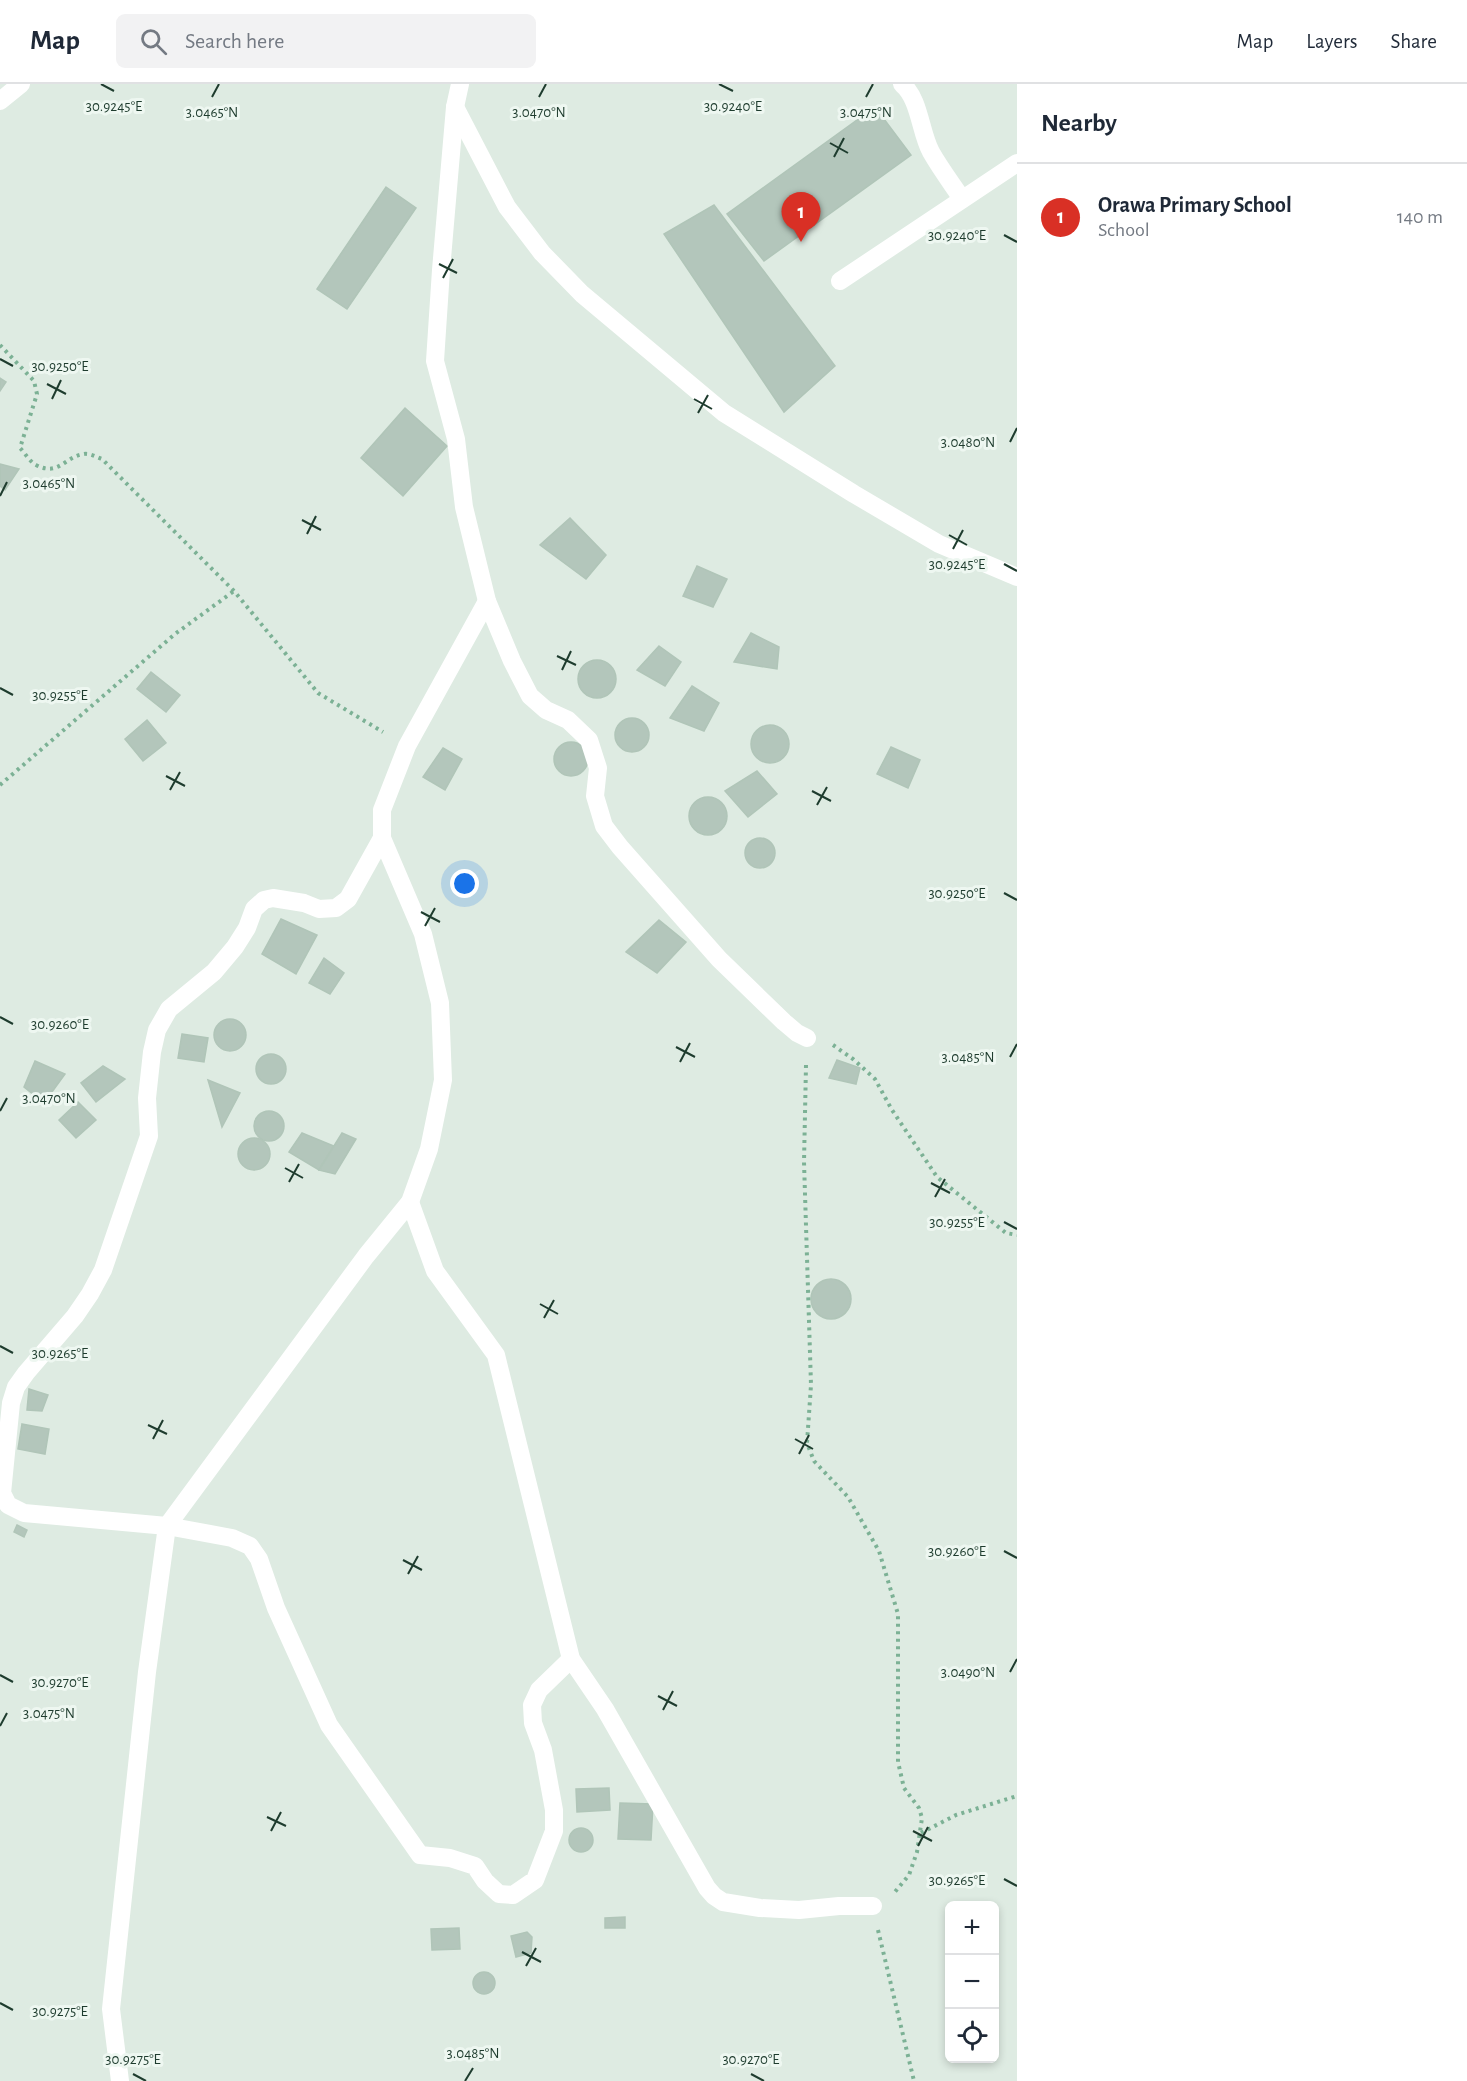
<!DOCTYPE html>
<meta charset="utf-8">
<style>
:root{--surface:#fff;--page:#f2f2f3;--text:#1f2937;--muted:#747a83;--line:#e0e1e3;--accent:#d93025}
body{margin:0;font-family:"Alegreya Sans",sans-serif;background:var(--page);color:var(--text)}
.controls{position:absolute;right:18px;bottom:18px;display:grid;overflow:hidden;border-radius:9px;box-shadow:0 3px 9px #0003}
.controls button{width:54px;height:54px;display:grid;place-items:center;padding:0;border:0;border-bottom:2px solid var(--line);background:var(--surface);color:var(--text);font:30px sans-serif}
.you{position:absolute;left:465px;top:800px;width:21px;height:21px;margin:-15px;border:4px solid #fff;border-radius:50%;background:#1a73e8;box-shadow:0 0 0 9px #1a73e833}
.badge{display:grid;place-items:center;width:39px;height:39px;border-radius:50%;background:var(--accent);color:#fff;font-size:20px;font-weight:700}
.pin{position:absolute;translate:-50% -50px;filter:drop-shadow(0 2px 3px #0008)}
.pin::after{content:'';position:absolute;top:32px;width:21px;height:18px;background:inherit;clip-path:polygon(0 0,100% 0,50% 100%)}
.list{margin:0;padding:0;list-style:none}
h2{display:flex;justify-content:space-between;align-items:center;height:78px;margin:0;padding:0 24px;font-size:26px}
h2 small{font-size:20px;font-weight:400;color:var(--muted)}
.list li{display:grid;grid-template-columns:39px 1fr auto;gap:18px;align-items:center;box-sizing:border-box;height:108px;padding:0 24px;border-top:2px solid var(--line)}
.list b{display:block;font-size:22px;white-space:nowrap}
.list p{margin:0;font-size:20px;white-space:nowrap;color:var(--muted)}
.list em{font-size:20px;font-style:normal;color:var(--muted)}
.icon{flex:none;width:33px;height:33px;fill:none;stroke:currentColor;stroke-width:2;stroke-linecap:round;stroke-linejoin:round}
.map{position:relative;flex:none;width:1017px;height:1997px;overflow:hidden}
header{display:flex;align-items:center;gap:36px;box-sizing:border-box;height:84px;padding:0 30px;background:var(--surface);border-bottom:2px solid var(--line)}
header strong{font-size:28px}
nav{display:flex;gap:33px;margin-inline-start:auto;font-size:21px}
.search{width:420px;height:54px;background:var(--page);display:flex;align-items:center;gap:15px;box-sizing:border-box;padding:0 21px;border-radius:9px;color:var(--muted);font-size:22px}
main{display:flex}
aside{flex:1;background:var(--surface)}
.map>svg:first-child{display:block}
.building{fill:#b3c6bb;stroke:#b0c5b8;stroke-width:1.5}
.lines{fill:none;stroke-linecap:round;stroke-linejoin:round}
.path{stroke:#7cb195;stroke-width:4;stroke-dasharray:3 4.5;stroke-linecap:butt}
.minor{stroke:#fff;stroke-width:18}
.ticks{fill:none;stroke:#1e3c2e;stroke-width:2}
.ticks-label{font-size:15px;text-anchor:middle;fill:#1e3c2e;stroke:#eef7f1;stroke-width:6;stroke-linejoin:round;paint-order:stroke}
</style>
<header>
<strong>Map</strong>
<div class="search"><svg class="icon" aria-label="search" viewBox="0 0 24 24"><circle cx="10" cy="10" r="6"/><path d="M15 15l6 6"/></svg>Search here</div>
<nav><a>Map</a><a>Layers</a><a>Share</a></nav>
</header>
<main>
<div class="map">
<svg width="1017" height="1997" viewBox="0 0 1017 1997">
<rect width="100%" height="100%" fill="#deebe2"/>
<!-- building -->
<g class="building">
<polygon points="875,23 911,71 764,177 727,130"/>
<polygon points="386,103 416,124 347,225 317,205"/>
<polygon points="714,121 835,282 784,328 664,150"/>
<polygon points="0,294 6,298 0,307"/>
<polygon points="405,324 447,362 403,412 361,374"/>
<polygon points="0,380 19,385 5,406 0,402"/>
<polygon points="570,434 606,471 586,495 540,461"/>
<polygon points="697,482 727,495 713,523 683,512"/>
<polygon points="751,549 779,563 777,585 734,578"/>
<polygon points="659,562 681,578 665,602 637,586"/>
<circle cx="597" cy="595" r="19"/>
<polygon points="151,588 180,611 166,628 137,605"/>
<polygon points="692,602 719,619 704,647 670,634"/>
<circle cx="632" cy="651" r="17"/>
<polygon points="147,636 166,659 143,677 125,655"/>
<circle cx="770" cy="660" r="19"/>
<circle cx="571" cy="675" r="17"/>
<polygon points="891,663 920,676 908,704 877,690"/>
<polygon points="443,664 462,675 445,706 423,693"/>
<polygon points="757,687 777,710 748,733 725,707"/>
<circle cx="708" cy="732" r="19"/>
<circle cx="760" cy="769" r="15"/>
<polygon points="281,835 317,851 296,890 262,870"/>
<polygon points="659,836 686,858 657,889 626,868"/>
<polygon points="324,874 344,889 330,910 309,899"/>
<circle cx="230" cy="951" r="16"/>
<polygon points="182,950 208,954 204,978 178,974"/>
<circle cx="271" cy="985" r="15"/>
<polygon points="837,976 860,984 856,1000 829,994"/>
<polygon points="35,977 65,990 44,1019 24,1003"/>
<polygon points="103,982 125,995 96,1018 81,999"/>
<polygon points="208,996 240,1009 222,1043"/>
<polygon points="78,1018 96,1036 76,1054 59,1036"/>
<circle cx="269" cy="1042" r="15"/>
<polygon points="302,1049 334,1062 319,1086 289,1068"/>
<polygon points="342,1049 356,1055 335,1090 319,1086"/>
<circle cx="254" cy="1070" r="16"/>
<circle cx="831" cy="1215" r="20"/>
<polygon points="29,1305 48,1311 42,1327 27,1326"/>
<polygon points="22,1340 49,1345 45,1370 18,1365"/>
<polygon points="17,1441 27,1446 24,1453 14,1448"/>
<polygon points="609,1704 610,1726 577,1728 576,1705"/>
<polygon points="620,1719 653,1720 651,1756 618,1755"/>
<circle cx="581" cy="1756" r="12"/>
<polygon points="625,1833 625,1844 605,1844 605,1834"/>
<polygon points="459,1844 460,1865 432,1866 431,1845"/>
<polygon points="527,1848 532,1853 531,1869 516,1873 511,1852"/>
<circle cx="484" cy="1899" r="11"/>
</g>
<g class="lines">
<!-- path -->
<g class="path">
<path d="M0,261L34,297L37,310L20,364C25,369 30,378 36,381C59,393 65,372 84,370C90,369 96,373 102,375L234,507L318,609L383,648"/>
<polyline points="0,701 175,550 234,507"/>
<polyline points="833,961 853,975 875,995 892,1026 937,1093 1006,1149 1017,1151"/>
<polyline points="806,981 804,1078 811,1301 807,1359 814,1377 848,1413 879,1467 898,1530 898,1678 904,1704 919,1724 922,1734 917,1768 909,1791 894,1809"/>
<polyline points="921,1749 956,1731 1017,1712"/>
<polyline points="878,1846 914,1997"/>
</g>
<!-- minor -->
<g class="minor">
<polyline points="460,0 455,23 441,186 435,277 456,355 464,423 487,517 512,577 530,612 546,626 568,636 589,656 598,684 595,712 604,742 620,763 719,875 784,938 797,949 807,954"/>
<path d="M902,0C920,15 920,48 931,68C940,84 952,100 962,115"/>
<polyline points="0,17 21,0"/>
<polyline points="455,23 507,123 542,169 582,210 724,329 854,410 939,460 1017,493"/>
<polyline points="840,197 1017,79"/>
<polyline points="487,517 407,662 382,726 382,754 348,815 336,824 319,825 304,819 273,814 264,816 254,825 247,844 235,863 214,888 169,925 157,946 152,968 147,1014 149,1052 103,1186 90,1210 75,1232 26,1289 16,1303 11,1319 2,1409 8,1421 24,1429 167,1442 232,1454 250,1462 259,1475 276,1524 329,1641 420,1771 450,1774 475,1782 485,1797 499,1810 513,1811 535,1796 554,1747 554,1726 543,1666 533,1639 532,1621 539,1606 571,1575"/>
<polyline points="410,1118 435,1187 496,1271 571,1575 605,1625 707,1804 714,1812 723,1818 760,1824 799,1826 839,1822 873,1822"/>
<polyline points="120,1997 111,1925 147,1588 167,1442 366,1172 410,1118 429,1065 443,996 440,919 423,850 382,754"/>
</g>
</g>
<!-- ticks -->
<path class="ticks" d="M101,0L114,7M719,0L733,7M212,13L219,0M539,13L546,0M866,13L873,0M830,59L848,69M834,73L844,54M1004,151L1017,158M439,180L457,189M443,194L453,175M0,275L13,282M47,300L66,310M52,315L61,296M694,315L712,325M698,329L708,311M1010,358L1017,344M0,412L7,398M302,436L321,446M307,450L316,432M949,451L967,461M953,465L963,446M1004,480L1017,487M557,572L576,581M562,586L571,567M0,604L13,611M166,692L185,702M170,706L180,688M812,707L831,717M817,721L827,703M1004,809L1017,816M421,828L440,838M425,842L435,824M0,933L13,940M676,963L695,973M1010,973L1017,960M680,978L690,959M0,1027L7,1014M285,1084L303,1094M289,1098L299,1080M931,1099L950,1109M935,1113L945,1095M1004,1138L1017,1145M540,1220L558,1230M544,1234L554,1216M0,1262L13,1269M148,1341L167,1350M153,1355L163,1336M795,1355L813,1365M799,1370L809,1351M1004,1467L1017,1474M403,1476L422,1486M408,1490L418,1472M1010,1588L1017,1575M0,1591L13,1598M658,1612L677,1622M663,1626L673,1607M0,1642L7,1629M267,1733L286,1742M271,1747L281,1728M913,1747L932,1757M918,1762L928,1743M1004,1795L1017,1802M522,1868L541,1878M526,1882L536,1864M0,1919L13,1926M133,1990L146,1997M751,1990L764,1997M465,1997L473,1984"/>
<g class="ticks-label">
<text x="114" y="27">30.9245°E</text>
<text x="733" y="27">30.9240°E</text>
<text x="212" y="33">3.0465°N</text>
<text x="539" y="33">3.0470°N</text>
<text x="866" y="33">3.0475°N</text>
<text x="957" y="156">30.9240°E</text>
<text x="60" y="287">30.9250°E</text>
<text x="968" y="363">3.0480°N</text>
<text x="49" y="404">3.0465°N</text>
<text x="957" y="485">30.9245°E</text>
<text x="60" y="616">30.9255°E</text>
<text x="957" y="814">30.9250°E</text>
<text x="60" y="945">30.9260°E</text>
<text x="968" y="978">3.0485°N</text>
<text x="49" y="1019">3.0470°N</text>
<text x="957" y="1143">30.9255°E</text>
<text x="60" y="1274">30.9265°E</text>
<text x="957" y="1472">30.9260°E</text>
<text x="968" y="1593">3.0490°N</text>
<text x="60" y="1603">30.9270°E</text>
<text x="49" y="1634">3.0475°N</text>
<text x="957" y="1801">30.9265°E</text>
<text x="60" y="1932">30.9275°E</text>
<text x="473" y="1974">3.0485°N</text>
<text x="133" y="1980">30.9275°E</text>
<text x="751" y="1980">30.9270°E</text>
</g>
</svg>
<div class="controls">
<button>+</button>
<button>−</button>
<button><svg class="icon" aria-label="locate" viewBox="0 0 24 24"><circle cx="12" cy="12" r="6"/><path d="M12 2v4M12 18v4M2 12h4M18 12h4"/></svg></button>
</div>
<div class="you"></div>
<div class="pin badge" style="left:801px;top:158px">1</div>
</div>
<aside>
<h2>Nearby<small></small></h2>
<ul class="list">
<li><span class="badge">1</span><div><b>Orawa Primary School</b><p>School</p></div><em>140 m</em></li>
</ul>
</aside>
</main>
